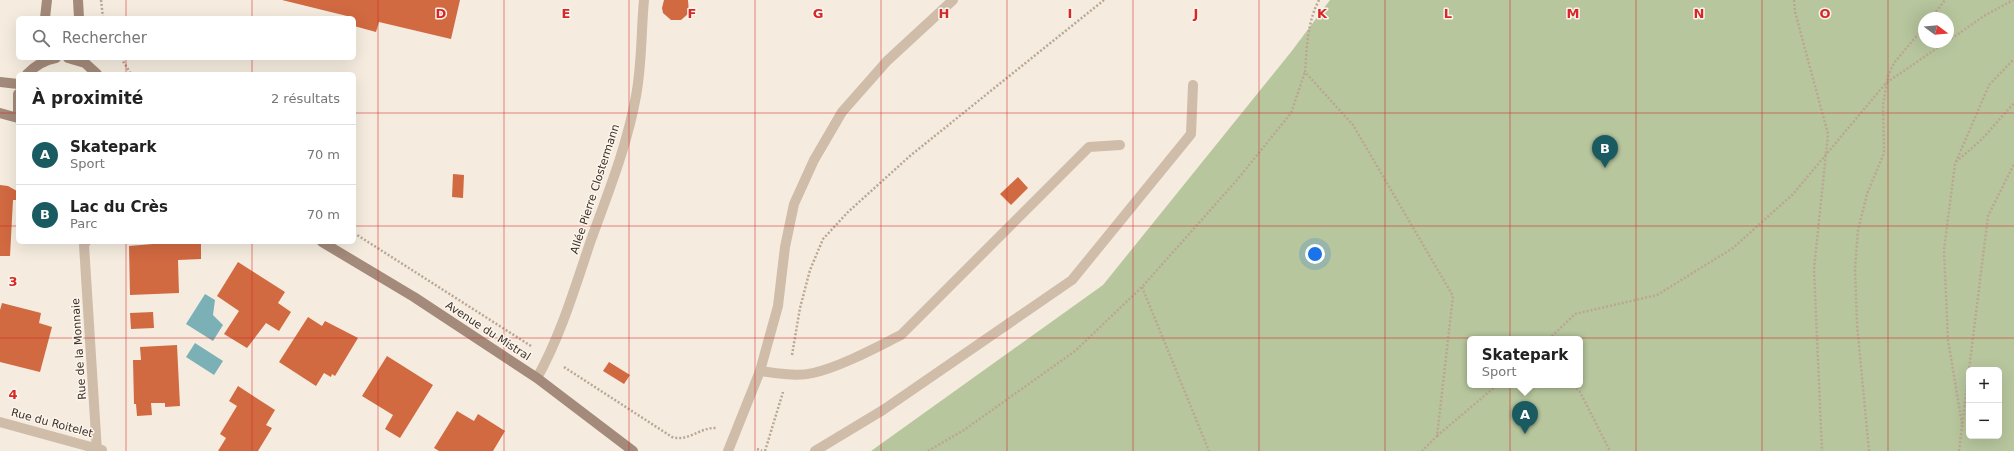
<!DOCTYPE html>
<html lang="fr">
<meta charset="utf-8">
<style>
:root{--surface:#fff;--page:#f6f6f6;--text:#222;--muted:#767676;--line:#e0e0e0;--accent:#1a5b62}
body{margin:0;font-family:"DejaVu Sans",sans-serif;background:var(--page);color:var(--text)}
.controls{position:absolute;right:12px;bottom:12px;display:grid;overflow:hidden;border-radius:6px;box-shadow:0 4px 16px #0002}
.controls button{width:36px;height:36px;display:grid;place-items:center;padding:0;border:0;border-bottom:1px solid var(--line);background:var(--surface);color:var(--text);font:20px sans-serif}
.compass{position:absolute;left:1918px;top:12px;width:36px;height:36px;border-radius:50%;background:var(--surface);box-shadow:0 4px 16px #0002;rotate:106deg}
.you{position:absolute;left:1315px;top:254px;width:14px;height:14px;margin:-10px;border:3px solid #fff;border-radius:50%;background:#1a73e8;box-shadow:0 0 0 6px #1a73e833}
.badge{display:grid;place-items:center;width:26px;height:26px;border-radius:50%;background:var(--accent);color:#fff;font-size:13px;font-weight:700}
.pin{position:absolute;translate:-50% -33px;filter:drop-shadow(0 1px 2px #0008)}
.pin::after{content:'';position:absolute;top:21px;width:14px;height:12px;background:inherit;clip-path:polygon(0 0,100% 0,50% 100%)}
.popup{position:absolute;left:1467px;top:336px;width:116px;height:52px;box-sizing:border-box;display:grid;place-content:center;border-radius:6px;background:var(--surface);filter:drop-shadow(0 1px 3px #0005);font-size:13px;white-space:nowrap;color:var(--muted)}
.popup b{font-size:15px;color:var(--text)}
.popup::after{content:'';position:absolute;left:50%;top:100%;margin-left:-8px;border:8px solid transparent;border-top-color:var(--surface)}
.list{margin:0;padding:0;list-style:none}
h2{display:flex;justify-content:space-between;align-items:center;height:52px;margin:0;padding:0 16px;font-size:17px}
h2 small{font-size:13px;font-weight:400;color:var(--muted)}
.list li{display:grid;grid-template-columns:26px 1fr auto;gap:12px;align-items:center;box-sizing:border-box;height:60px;padding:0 16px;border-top:1px solid var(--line)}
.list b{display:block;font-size:15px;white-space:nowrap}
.list p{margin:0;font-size:13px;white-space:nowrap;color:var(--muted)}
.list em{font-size:13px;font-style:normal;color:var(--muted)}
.icon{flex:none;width:22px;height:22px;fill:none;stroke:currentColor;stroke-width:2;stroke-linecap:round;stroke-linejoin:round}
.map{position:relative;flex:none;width:2014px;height:451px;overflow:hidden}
.search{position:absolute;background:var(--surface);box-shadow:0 4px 16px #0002;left:16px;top:16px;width:340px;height:44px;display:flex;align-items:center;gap:10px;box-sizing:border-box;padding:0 14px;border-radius:6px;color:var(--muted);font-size:15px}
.panel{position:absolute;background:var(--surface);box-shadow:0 4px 16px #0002;left:16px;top:72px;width:340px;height:172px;border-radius:6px}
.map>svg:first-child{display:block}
.green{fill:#b7c69d;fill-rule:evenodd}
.water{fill:#7bb1b6}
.building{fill:#d16941}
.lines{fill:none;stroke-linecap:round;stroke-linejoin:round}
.path{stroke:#bba693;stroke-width:2.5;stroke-dasharray:2 2;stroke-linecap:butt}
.lane{stroke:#cfbca9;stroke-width:10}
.street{stroke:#cfbca9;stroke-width:10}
.secondary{stroke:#a38a7a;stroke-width:10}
.grid{fill:none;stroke:#d62828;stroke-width:1;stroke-opacity:0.55}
.labels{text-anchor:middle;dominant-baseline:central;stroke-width:3;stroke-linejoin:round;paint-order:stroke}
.street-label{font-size:11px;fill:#3c3029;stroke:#fcf5ec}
.grid-label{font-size:13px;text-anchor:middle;font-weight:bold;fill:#d62828;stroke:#fcf5ec;stroke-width:3;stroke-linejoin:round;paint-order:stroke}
</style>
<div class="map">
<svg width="2014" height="451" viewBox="0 0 2014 451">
<rect width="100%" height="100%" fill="#f5ecdf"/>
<!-- green -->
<path class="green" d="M1330,0H2014V451H871L1103,285L1291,52ZM1924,18H1948V42H1924ZM1470,339H1580V385H1470ZM1969,370H1999V436H1969Z"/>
<!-- water -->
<g class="water">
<polygon points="205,294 215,300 213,315 223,325 213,341 186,324"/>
<polygon points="195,343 223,361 214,375 186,357"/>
</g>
<!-- building -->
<g class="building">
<polygon points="282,0 460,0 451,39 379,22 376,32 354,26 354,18 351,17"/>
<polygon points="664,0 688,0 689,13 681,20 671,20 663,13 662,8"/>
<polygon points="453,174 464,175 463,198 452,197"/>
<polygon points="1018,177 1028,188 1011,205 1000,194"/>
<polygon points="0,185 8,186 17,191 17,200 13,200 10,256 0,256"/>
<polygon points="153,242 201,242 201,259 178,260 179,293 130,295 129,246 153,244"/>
<polygon points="238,262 285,292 278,303 291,312 279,331 266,323 247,348 224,334 239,311 217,296"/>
<polygon points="2,303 41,313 39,323 52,327 40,372 0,362 0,310"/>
<polygon points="153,312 154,328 131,329 130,313"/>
<polygon points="308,317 322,326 325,321 358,338 335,376 332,374 331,377 324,373 316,386 279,362"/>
<polygon points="177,345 180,406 165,407 165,403 151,403 152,415 137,416 136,404 134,404 133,360 141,360 140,347"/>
<polygon points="387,356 433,385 400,438 385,429 393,415 362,396"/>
<polygon points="609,362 630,375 624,384 603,371"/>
<polygon points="238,386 275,410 266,425 272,428 258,451 218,451 226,438 220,434 237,406 229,401"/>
<polygon points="457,411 474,421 478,414 505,431 493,451 439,451 434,448"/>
</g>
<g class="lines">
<!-- path -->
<g class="path">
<polyline points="101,0 103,18"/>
<path d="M1319,0C1307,23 1307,47 1305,72L1353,125L1453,296L1437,436L1422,451"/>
<polyline points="1794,0 1795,12 1828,134 1814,269 1822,451"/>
<polyline points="1931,18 1945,0"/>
<polyline points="1948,41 1984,16 2013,0"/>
<polyline points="121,58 131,74"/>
<polyline points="1956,162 1982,139 2014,103"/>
<polyline points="354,233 531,346"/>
<polyline points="1142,287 1209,451"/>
<polyline points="1549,339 1575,314 1657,295 1733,248 1793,194 1886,83 1946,42"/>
<polyline points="792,355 800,308 810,270 823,239 848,212 911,155 1104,0"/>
<path d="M564,367L672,437C689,442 700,427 716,428"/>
<polyline points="1574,385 1580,392 1610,451"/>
<polyline points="1962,424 1948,340 1944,250 1955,164 1989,85 2014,59"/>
<polyline points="1437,436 1497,385"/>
<polyline points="757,449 762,451"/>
<polyline points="765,451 783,392"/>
<polyline points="928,451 964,430 1075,351 1142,287 1237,180 1291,113 1305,72"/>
<polyline points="1869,451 1857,324 1855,269 1858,230 1867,194 1884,153 1883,105 1888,76 1894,63 1924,27"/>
<polyline points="1959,451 1988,216 2014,164"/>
</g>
<!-- lane -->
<g class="lane">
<path d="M760,371C777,373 796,377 813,373C840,367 875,348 901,335L1089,147L1120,145"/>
<path d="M537,378C561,335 575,287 591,240C608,193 627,146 636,96C642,64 641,32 644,0"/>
<polyline points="815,451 883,410 1072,280 1191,134 1193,85"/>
</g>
<!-- street -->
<g class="street">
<polyline points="86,242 84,245 97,451"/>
<polyline points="0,422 102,450"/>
<polyline points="728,451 760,371 778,306 785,247 794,204 814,160 842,112 887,61 953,0"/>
</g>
<!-- secondary -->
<g class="secondary">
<polyline points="78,0 79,18"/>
<polyline points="45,18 47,0"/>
<polyline points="68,58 85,63 97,74"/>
<path d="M27,74C36,65 44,60 56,58"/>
<polyline points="0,82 18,84"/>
<polyline points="18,94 18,112"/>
<polyline points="0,113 18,118"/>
<polyline points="322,242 414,297 537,378 633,451"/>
</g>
</g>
<!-- grid -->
<path class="grid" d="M126,0V18M252,0V18M378,0V451M504,0V451M629,0V451M755,0V451M881,0V451M1007,0V451M1133,0V451M1259,0V451M1385,0V451M1510,0V451M1636,0V451M1762,0V451M1888,0V451M126,58V74M252,58V74M0,113H18M354,113H2014M0,226H18M354,226H2014M126,242V451M252,242V451M0,338H2014"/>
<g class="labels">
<!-- street labels -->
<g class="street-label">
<text transform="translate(595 189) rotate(-72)">Allée Pierre Clostermann</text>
<text transform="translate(488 331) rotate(33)">Avenue du Mistral</text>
<text transform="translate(79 349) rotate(-94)">Rue de la Monnaie</text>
<text transform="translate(52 423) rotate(15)">Rue du Roitelet</text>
</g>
</g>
<g class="grid-label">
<text x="441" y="18">D</text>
<text x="566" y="18">E</text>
<text x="692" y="18">F</text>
<text x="818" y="18">G</text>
<text x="944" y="18">H</text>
<text x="1070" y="18">I</text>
<text x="1196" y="18">J</text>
<text x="1322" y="18">K</text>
<text x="1448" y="18">L</text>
<text x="1573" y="18">M</text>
<text x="1699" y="18">N</text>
<text x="1825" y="18">O</text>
<text x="13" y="286">3</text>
<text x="13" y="399">4</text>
</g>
</svg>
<div class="controls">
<button>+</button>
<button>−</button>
</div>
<svg class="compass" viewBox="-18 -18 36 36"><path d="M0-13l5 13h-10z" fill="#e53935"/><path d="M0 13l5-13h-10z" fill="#767676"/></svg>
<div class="you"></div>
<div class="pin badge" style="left:1525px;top:434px">A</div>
<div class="popup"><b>Skatepark</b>Sport</div>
<div class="pin badge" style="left:1605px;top:168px">B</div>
<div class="search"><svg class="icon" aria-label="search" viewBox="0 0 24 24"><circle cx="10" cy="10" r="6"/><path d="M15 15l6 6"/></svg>Rechercher</div>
<section class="panel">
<h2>À proximité<small>2 résultats</small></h2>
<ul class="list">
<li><span class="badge">A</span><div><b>Skatepark</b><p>Sport</p></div><em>70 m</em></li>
<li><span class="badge">B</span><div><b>Lac du Crès</b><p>Parc</p></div><em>70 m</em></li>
</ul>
</section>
</div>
